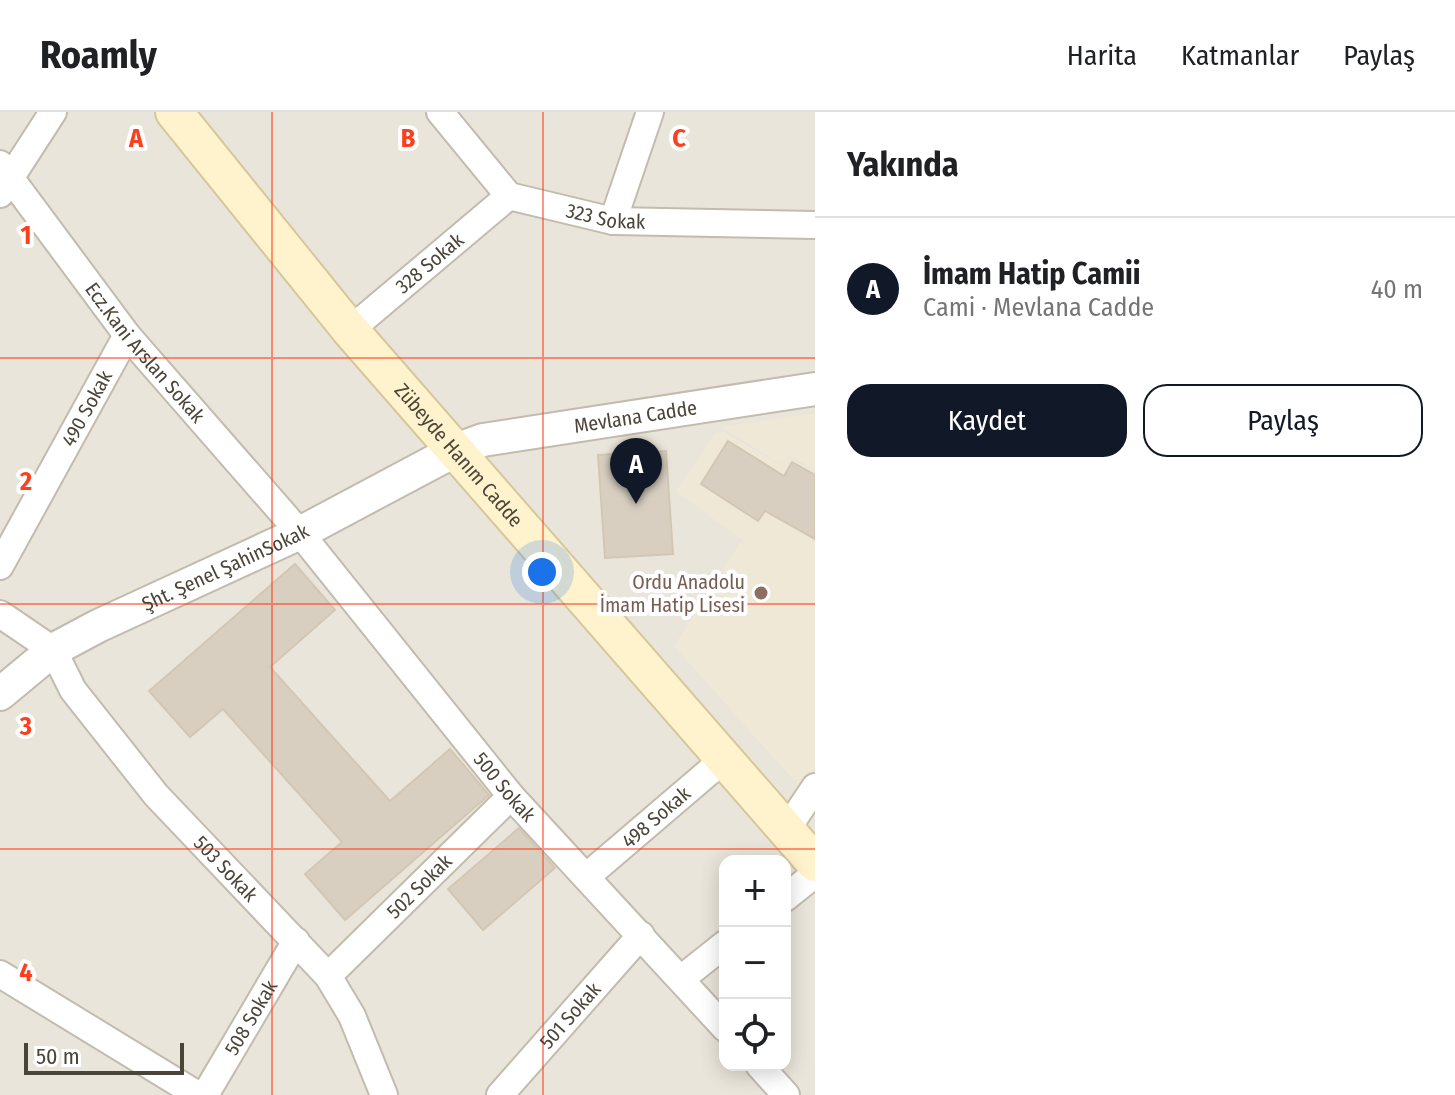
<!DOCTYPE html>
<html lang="tr">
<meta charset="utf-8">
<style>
:root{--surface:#fff;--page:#f2f2f2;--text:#202124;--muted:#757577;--line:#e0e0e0;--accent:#111827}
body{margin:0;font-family:"Fira Sans Condensed",sans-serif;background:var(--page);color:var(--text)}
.controls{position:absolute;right:24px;bottom:24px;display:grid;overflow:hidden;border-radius:16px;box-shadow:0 4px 20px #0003}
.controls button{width:72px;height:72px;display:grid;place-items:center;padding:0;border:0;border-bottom:2px solid var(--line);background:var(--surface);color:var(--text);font:40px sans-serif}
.scale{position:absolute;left:24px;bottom:20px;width:160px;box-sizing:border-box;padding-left:8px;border:4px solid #4b4439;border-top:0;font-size:22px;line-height:28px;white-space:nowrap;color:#4b4439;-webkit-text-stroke:6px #fff;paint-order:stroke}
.you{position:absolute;left:542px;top:460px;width:28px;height:28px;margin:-20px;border:6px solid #fff;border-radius:50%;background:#1a73e8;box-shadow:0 0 0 12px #1a73e833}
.badge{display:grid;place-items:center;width:52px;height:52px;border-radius:50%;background:var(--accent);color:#fff;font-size:26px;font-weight:700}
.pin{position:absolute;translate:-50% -66px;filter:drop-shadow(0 2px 4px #0008)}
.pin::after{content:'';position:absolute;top:42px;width:28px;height:24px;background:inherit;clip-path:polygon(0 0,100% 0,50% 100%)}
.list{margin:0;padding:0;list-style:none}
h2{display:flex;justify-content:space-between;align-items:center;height:104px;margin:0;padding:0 32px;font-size:34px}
h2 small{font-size:26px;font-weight:400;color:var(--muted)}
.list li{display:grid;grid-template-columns:52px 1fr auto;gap:24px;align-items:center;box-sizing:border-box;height:144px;padding:0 32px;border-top:2px solid var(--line)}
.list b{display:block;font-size:30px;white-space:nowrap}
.list p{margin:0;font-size:26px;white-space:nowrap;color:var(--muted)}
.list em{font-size:26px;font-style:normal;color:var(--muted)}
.actions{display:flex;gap:16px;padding:24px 32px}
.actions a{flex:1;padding:18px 0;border:2px solid var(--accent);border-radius:24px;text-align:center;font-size:28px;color:var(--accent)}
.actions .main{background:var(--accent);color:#fff}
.icon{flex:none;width:44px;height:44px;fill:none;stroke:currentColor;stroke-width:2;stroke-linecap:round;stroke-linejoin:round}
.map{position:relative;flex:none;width:815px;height:983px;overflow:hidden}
header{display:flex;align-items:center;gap:48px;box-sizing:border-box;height:112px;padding:0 40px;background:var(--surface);border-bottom:2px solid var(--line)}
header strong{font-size:38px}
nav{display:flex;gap:44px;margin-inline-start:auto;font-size:28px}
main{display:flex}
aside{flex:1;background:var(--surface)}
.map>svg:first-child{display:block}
.residential{fill:#eae5da;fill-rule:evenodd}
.education{fill:#efe8d6}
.building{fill:#d8cfc1;stroke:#d3c7b4;stroke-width:2}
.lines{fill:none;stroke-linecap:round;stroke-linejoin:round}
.minor-casing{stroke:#c2bbae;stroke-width:30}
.tertiary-casing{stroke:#c2bbae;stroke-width:36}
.secondary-casing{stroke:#d6c79b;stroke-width:40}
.minor{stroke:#fff;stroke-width:26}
.tertiary{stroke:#fff;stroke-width:32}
.secondary{stroke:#fff3cd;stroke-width:36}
.grid{fill:none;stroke:#fc3f1d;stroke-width:2;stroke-opacity:0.55}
.education-dot{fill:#8d6e63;stroke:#fff;stroke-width:3}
.labels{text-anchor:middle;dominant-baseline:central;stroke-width:8;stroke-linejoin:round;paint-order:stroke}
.street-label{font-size:20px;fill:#4b4439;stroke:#fff}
.education-label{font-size:20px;fill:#785e54;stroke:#fff;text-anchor:end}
.grid-label{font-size:26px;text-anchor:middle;font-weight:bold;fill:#fc3f1d;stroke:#fff;stroke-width:8;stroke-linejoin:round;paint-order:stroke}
</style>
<header>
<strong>Roamly</strong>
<nav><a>Harita</a><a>Katmanlar</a><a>Paylaş</a></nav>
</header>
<main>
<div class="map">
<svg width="815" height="983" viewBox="0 0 815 983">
<rect width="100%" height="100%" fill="#f6f3ec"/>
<!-- residential -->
<path class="residential" d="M0,0H815V983H0ZM725,749H785V953H725Z"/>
<!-- education -->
<g class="education">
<polygon points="815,301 815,358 788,343 780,352 722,315"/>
<polygon points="724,320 780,353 787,345 815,360 815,655 801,676 674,534 742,428 676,379 716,321"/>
</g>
<!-- building -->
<g class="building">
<polygon points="728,329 784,364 792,350 815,363 815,427 765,399 758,409 701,372"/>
<polygon points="666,339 673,442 605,446 598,343"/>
<polygon points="295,452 335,498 270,555 390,689 450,637 489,683 345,808 305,762 342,730 223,597 190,625 149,579"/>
<polygon points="519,716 555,756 483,818 448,777"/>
</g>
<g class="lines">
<defs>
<g id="minor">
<path id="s1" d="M440,0L509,84L613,109L815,113"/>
<path id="s2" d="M0,52L127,223L300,421L511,684L725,916"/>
<polyline points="0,82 53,0"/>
<polyline points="613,109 650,0"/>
<path id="s3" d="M350,218L509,84"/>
<path id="s4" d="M0,454L127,223"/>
<path id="s5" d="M0,502L53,538L73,578L156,683L328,864L352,904L384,983"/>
<polyline points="787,717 815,675"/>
<path id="s6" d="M586,765L724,647"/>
<polyline points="785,786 815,762"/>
<polyline points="0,862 198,983"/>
<path id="s7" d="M328,864L511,684"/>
<polyline points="681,867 725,832"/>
<polyline points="759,953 786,983"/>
<path id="s8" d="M205,983L296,829"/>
<path id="s9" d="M500,983L641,823"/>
</g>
<g id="tertiary">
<path id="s10" d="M0,582L53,538L98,514L300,421L456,338L483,328L815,277"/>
</g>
<g id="secondary">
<path id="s11" d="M174,0L350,218L815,751"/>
</g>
</defs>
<!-- minor casing -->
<use href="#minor" class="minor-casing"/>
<!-- tertiary casing -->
<use href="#tertiary" class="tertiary-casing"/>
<!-- secondary casing -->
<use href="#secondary" class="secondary-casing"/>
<!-- minor -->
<use href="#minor" class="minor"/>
<!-- tertiary -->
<use href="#tertiary" class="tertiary"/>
<!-- secondary -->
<use href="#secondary" class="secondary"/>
</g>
<!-- grid -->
<path class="grid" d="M272,0V983M543,0V983M0,246H815M0,492H815M0,737H815"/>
<!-- markers -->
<circle class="education-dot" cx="761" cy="481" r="8"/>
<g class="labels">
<!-- street labels -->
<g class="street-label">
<text stroke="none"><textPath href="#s1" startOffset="208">323 Sokak</textPath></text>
<text stroke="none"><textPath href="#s3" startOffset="104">328 Sokak</textPath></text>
<text stroke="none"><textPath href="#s2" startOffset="238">Ecz.Kani Arslan Sokak</textPath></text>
<text stroke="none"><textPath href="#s4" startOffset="180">490 Sokak</textPath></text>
<text stroke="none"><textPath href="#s10" startOffset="702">Mevlana Cadde</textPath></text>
<text stroke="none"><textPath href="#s11" startOffset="446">Zübeyde Hanım Cadde</textPath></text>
<text stroke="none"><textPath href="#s10" startOffset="260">Şht. Şenel ŞahinSokak</textPath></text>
<text stroke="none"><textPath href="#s2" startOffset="802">500 Sokak</textPath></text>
<text stroke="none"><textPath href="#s6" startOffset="92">498 Sokak</textPath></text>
<text stroke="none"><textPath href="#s5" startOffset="344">503 Sokak</textPath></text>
<text stroke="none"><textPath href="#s7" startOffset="128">502 Sokak</textPath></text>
<text stroke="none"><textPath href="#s9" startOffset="106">501 Sokak</textPath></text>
<text stroke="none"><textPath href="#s8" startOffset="90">508 Sokak</textPath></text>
</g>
<!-- education labels -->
<g class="education-label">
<text x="745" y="470">Ordu Anadolu<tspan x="745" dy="23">İmam Hatip Lisesi</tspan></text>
</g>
</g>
<g class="grid-label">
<text x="136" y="35">A</text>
<text x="408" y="35">B</text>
<text x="679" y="35">C</text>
<text x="26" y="132">1</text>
<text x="26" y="378">2</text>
<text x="26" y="623">3</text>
<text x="26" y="869">4</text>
</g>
</svg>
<div class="controls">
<button>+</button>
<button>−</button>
<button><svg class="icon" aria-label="locate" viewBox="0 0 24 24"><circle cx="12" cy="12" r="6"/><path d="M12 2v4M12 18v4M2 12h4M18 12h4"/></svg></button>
</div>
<div class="scale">50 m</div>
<div class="you"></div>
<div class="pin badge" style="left:636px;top:392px">A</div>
</div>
<aside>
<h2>Yakında<small></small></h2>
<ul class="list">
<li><span class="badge">A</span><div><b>İmam Hatip Camii</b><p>Cami · Mevlana Cadde</p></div><em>40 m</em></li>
</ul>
<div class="actions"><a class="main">Kaydet</a><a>Paylaş</a></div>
</aside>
</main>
